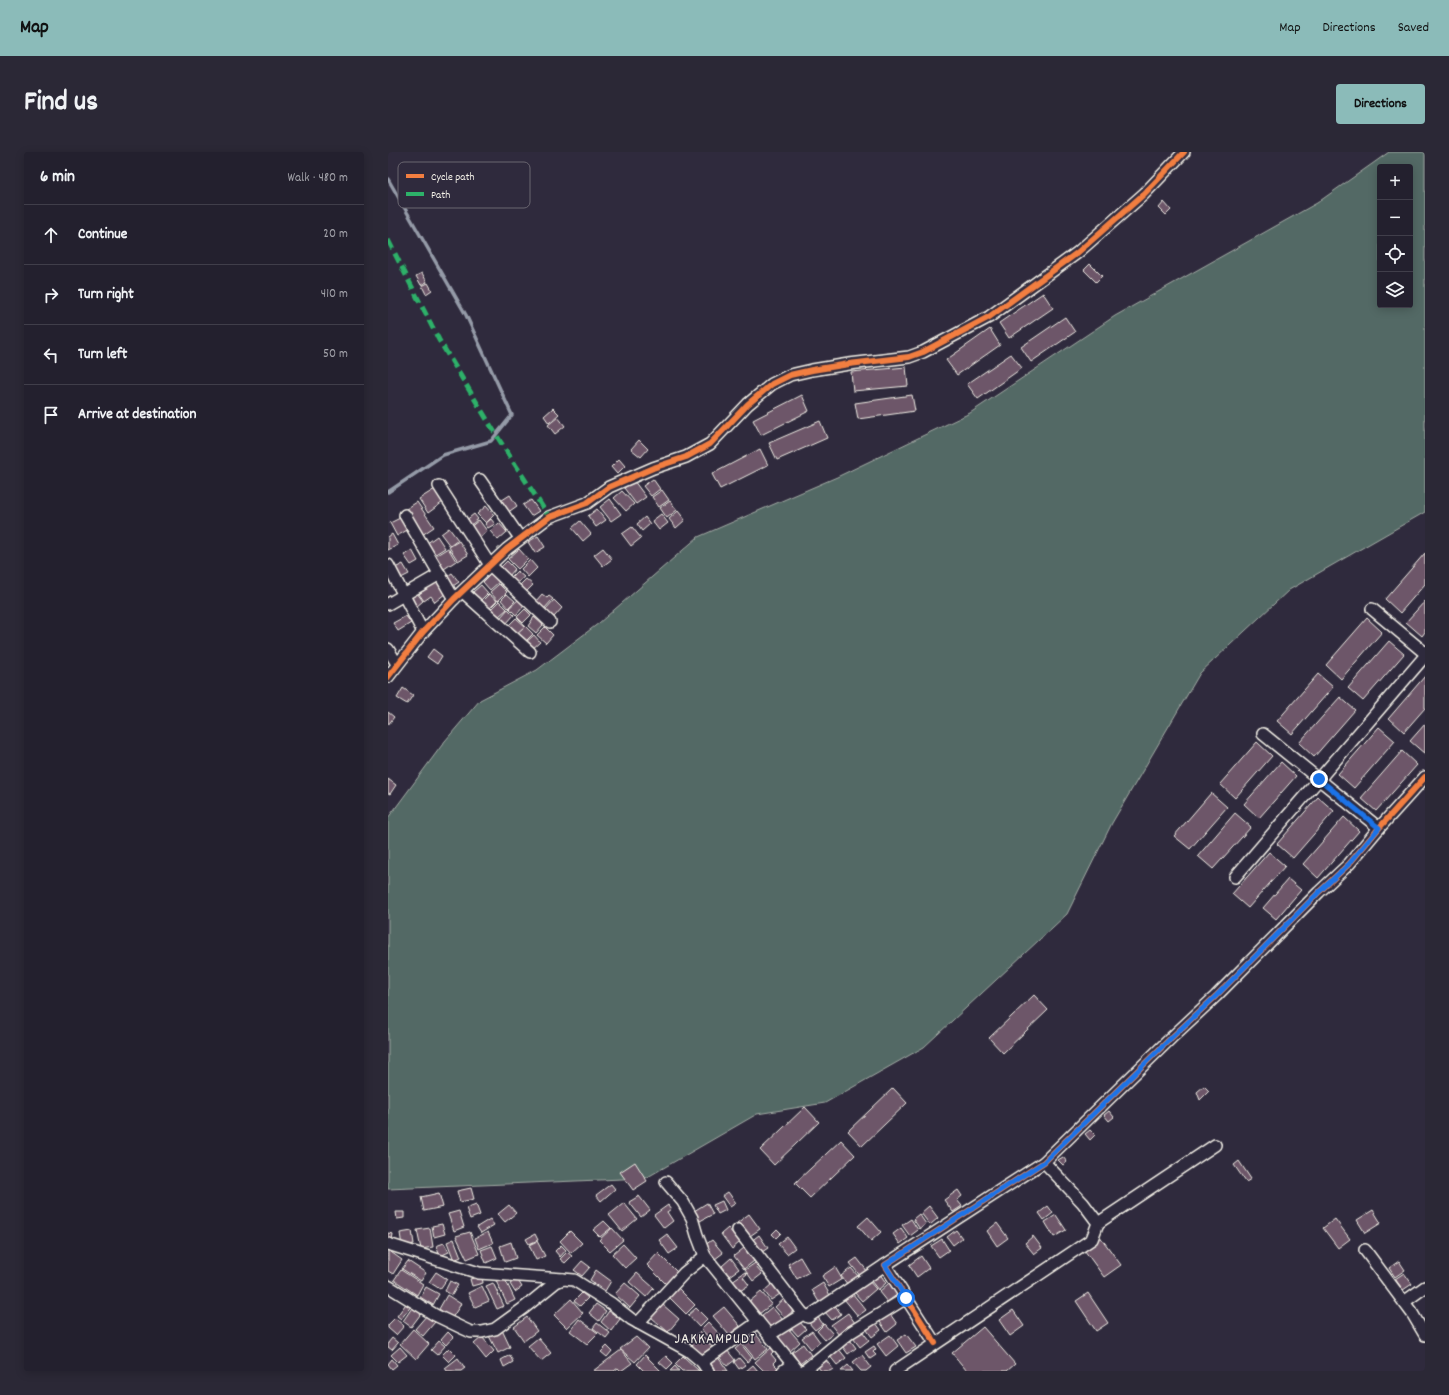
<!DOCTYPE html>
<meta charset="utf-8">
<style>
:root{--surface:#23202e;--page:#2b2836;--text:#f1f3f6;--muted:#a3a3aa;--line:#403e4a;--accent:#8bbbb9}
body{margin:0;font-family:Dekko,sans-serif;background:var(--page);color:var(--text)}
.controls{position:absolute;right:12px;top:12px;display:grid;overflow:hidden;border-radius:4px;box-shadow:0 2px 10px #0003}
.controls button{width:36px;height:36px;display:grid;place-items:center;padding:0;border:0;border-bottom:1px solid var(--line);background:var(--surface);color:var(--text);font:20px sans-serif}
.stop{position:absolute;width:12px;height:12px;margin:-9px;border:3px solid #1a73e8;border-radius:50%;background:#fff}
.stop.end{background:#1a73e8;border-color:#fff;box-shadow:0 1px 4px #0008}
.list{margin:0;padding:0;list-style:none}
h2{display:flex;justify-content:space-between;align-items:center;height:52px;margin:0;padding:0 16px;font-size:17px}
h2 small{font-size:13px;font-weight:400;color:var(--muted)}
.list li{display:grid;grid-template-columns:26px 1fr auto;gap:12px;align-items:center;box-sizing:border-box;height:60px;padding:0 16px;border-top:1px solid var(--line)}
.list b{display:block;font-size:15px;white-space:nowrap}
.list em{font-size:13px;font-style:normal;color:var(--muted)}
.icon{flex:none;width:22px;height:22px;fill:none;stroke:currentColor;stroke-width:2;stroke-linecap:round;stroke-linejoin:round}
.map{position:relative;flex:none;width:1037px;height:1219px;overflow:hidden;border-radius:4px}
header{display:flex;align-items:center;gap:24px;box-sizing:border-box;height:56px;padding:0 20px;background:var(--accent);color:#111}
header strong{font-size:19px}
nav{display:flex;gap:22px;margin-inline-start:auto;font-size:14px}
.intro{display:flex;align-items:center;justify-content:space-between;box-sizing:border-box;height:96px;padding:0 24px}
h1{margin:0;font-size:28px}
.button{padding:10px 18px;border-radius:4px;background:var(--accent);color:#111;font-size:14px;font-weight:700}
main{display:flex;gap:24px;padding:0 24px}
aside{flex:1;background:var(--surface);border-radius:4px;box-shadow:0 2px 10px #0003}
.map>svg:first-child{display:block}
.green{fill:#536965;stroke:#a4ada6;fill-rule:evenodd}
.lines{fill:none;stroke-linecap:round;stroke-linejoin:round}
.stream{stroke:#959ba8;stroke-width:3.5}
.building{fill:#6d5669;stroke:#f4f1e8}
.minor-casing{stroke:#f4f1e8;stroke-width:14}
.minor{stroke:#2f2a3d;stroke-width:11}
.quiet{stroke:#2db169;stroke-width:5;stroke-dasharray:10 5;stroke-linecap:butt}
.cycleway-casing{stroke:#2f2a3d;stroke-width:8}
.cycleway{stroke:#f27e40;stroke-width:6}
.route{stroke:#1a73e8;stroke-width:5}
.labels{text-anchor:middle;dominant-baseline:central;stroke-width:3;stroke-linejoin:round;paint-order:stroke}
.quarter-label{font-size:15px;letter-spacing:1px;fill:#f4f1e8;stroke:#2f2a3d}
.key{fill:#2f2a3d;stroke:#6a6670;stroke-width:1}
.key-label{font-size:11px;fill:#f4f1e8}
</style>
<header>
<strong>Map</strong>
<nav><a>Map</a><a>Directions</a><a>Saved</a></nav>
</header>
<div class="intro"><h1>Find us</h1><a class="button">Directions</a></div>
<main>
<aside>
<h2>6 min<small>Walk · 480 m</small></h2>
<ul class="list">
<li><svg class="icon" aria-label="ahead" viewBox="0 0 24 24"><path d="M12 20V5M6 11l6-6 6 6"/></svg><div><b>Continue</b></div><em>20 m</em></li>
<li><svg class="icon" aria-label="right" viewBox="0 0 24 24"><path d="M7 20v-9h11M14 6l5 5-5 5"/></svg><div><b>Turn right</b></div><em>410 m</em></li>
<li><svg class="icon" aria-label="left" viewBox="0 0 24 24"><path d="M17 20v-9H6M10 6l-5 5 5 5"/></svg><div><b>Turn left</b></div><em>50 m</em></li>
<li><svg class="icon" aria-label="arrive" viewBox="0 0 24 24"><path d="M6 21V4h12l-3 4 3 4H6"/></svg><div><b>Arrive at destination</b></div></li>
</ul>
</aside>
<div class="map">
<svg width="1037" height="1219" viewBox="0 0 1037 1219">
<rect width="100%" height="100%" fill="#2f2a3d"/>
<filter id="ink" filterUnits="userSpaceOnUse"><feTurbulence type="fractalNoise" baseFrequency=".025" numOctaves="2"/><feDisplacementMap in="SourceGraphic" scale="8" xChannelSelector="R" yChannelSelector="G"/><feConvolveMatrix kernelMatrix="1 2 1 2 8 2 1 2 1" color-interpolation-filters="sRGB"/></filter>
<g filter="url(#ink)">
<!-- green -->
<path class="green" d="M1001,0H1037V360L901,438L812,521L724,671L679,762L536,895L437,951L369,962L258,1026L0,1037V666L57,589L92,548L149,518L211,471L310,385L449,325L582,261L727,164L929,51ZM992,15H1022V153H992Z"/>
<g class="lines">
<!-- stream -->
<polyline class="stream" points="0,27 78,163 124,263 103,289 55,303 0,340"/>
</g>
<!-- building -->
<g class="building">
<polygon points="776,50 783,58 778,63 771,56"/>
<polygon points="702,112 714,124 708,130 696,118"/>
<polygon points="34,121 39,130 33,133 28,124"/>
<polygon points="40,131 44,138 38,142 34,134"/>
<polygon points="655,141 665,156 621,186 611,171"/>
<polygon points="677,165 687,180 643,210 633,195"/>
<polygon points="602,177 612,193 569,223 558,208"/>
<polygon points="623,202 634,216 590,247 579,232"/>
<polygon points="518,215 520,234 465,239 463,220"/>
<polygon points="414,243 421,259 373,283 365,268"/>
<polygon points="524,243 527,259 470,267 467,251"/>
<polygon points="165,256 171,262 161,271 156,264"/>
<polygon points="170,265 177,274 167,282 160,273"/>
<polygon points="432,269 439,286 389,308 381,291"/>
<polygon points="251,288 260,297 253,305 243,297"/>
<polygon points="372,297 380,313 332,337 324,322"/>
<polygon points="231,307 237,314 229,322 223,315"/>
<polygon points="265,327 272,337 263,344 255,334"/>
<polygon points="246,329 258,345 248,352 236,336"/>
<polygon points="47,337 55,350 40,361 31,347"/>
<polygon points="274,338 281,348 271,355 264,345"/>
<polygon points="234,339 246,352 238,359 226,346"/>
<polygon points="122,343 129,354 119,361 111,350"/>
<polygon points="222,347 233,362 223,369 212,355"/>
<polygon points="143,348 151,359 143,364 135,353"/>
<polygon points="282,349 289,358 279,366 272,356"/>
<polygon points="29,350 46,375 34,383 18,357"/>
<polygon points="98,354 106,363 98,371 89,362"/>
<polygon points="209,357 218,368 208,375 200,364"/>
<polygon points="290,359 297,368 288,376 281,367"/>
<polygon points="86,362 90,367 82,374 77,369"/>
<polygon points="273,362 280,371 271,378 264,369"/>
<polygon points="14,365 21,377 9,384 2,371"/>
<polygon points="257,365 262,372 254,379 249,372"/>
<polygon points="103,367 107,372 100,376 97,372"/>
<polygon points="91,368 99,379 90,387 81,376"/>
<polygon points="192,369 203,382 195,389 184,376"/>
<polygon points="111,371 119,380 110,388 102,379"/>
<polygon points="244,375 253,386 243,394 234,382"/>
<polygon points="61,376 70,388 62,394 53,382"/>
<polygon points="4,382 10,393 0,398 0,385"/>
<polygon points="49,384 57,396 46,403 38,392"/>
<polygon points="150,384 157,395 147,401 140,390"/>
<polygon points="71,389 80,403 70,409 61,395"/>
<polygon points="60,396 68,409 56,417 47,404"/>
<polygon points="215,396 224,407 215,414 206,403"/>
<polygon points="131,397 140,407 130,417 120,407"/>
<polygon points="24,398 30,409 23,413 16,403"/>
<polygon points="1037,401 1037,432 1012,461 997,447"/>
<polygon points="142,408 149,416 140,425 133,417"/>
<polygon points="119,409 127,417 121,424 112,416"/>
<polygon points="15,412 21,422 13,426 7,416"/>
<polygon points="129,419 136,425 129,431 123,425"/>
<polygon points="64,421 71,430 65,434 58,425"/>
<polygon points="104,421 112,429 102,438 95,430"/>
<polygon points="138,427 145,433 138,440 132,433"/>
<polygon points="49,429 58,441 47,450 43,444 36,449 31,442"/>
<polygon points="111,432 119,440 110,449 102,440"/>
<polygon points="93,433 100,441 93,448 85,440"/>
<polygon points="29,441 35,449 28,455 21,447"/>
<polygon points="101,442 109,449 101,457 94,449"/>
<polygon points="119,442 127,449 120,456 113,448"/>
<polygon points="154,442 159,446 161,444 165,447 156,457 148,449"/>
<polygon points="131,447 137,453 128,463 121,456"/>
<polygon points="166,448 174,456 166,465 157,458"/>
<polygon points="111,449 119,457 110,465 102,458"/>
<polygon points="1037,449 1037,480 1034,484 1018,470"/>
<polygon points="120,457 126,463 118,472 112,466"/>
<polygon points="137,457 143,463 135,471 129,465"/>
<polygon points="18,464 23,471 10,479 5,471"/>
<polygon points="146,465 155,473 148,481 140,474"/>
<polygon points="128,466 137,474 128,482 120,474"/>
<polygon points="979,466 994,480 953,527 938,513"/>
<polygon points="137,474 145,482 137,490 130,482"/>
<polygon points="157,475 165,483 158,491 149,483"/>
<polygon points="146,483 152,490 143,498 137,491"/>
<polygon points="1001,489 1016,502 975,549 960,536"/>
<polygon points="45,497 54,504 49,512 39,505"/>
<polygon points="930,522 945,535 904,582 889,569"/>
<polygon points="1037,524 1037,556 1016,580 1001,566"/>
<polygon points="15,536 25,543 19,552 9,546"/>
<polygon points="952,545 967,558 926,605 911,591"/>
<polygon points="0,560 6,565 0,573"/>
<polygon points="1037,572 1037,602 1022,589"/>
<polygon points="991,575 1007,589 966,636 950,622"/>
<polygon points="869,590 884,604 847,646 832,632"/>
<polygon points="1014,599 1029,613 988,659 973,646"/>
<polygon points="893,610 908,624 871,666 856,652"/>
<polygon points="0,627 8,633 2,642 0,641"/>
<polygon points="823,641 839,655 802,697 786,684"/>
<polygon points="930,645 946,659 905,706 889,692"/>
<polygon points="847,661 863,675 825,717 810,704"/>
<polygon points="956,665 971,679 930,726 915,712"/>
<polygon points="881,700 897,714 860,756 844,742"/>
<polygon points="900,727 913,738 888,767 875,756"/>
<polygon points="646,843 660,858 615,901 601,886"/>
<polygon points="816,934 821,939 812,948 809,940"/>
<polygon points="505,936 519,951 474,994 460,979"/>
<polygon points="417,955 431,970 386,1013 372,998"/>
<polygon points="721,959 726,965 721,969 716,963"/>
<polygon points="702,978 707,983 702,988 697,982"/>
<polygon points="453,988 467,1003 422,1046 407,1031"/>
<polygon points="675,1005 679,1010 675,1013 670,1008"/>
<polygon points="851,1009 863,1027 858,1030 846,1013"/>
<polygon points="247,1010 259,1029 245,1038 232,1020"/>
<polygon points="223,1032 227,1037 213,1049 208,1043"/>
<polygon points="83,1036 86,1047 72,1050 69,1039"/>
<polygon points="570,1038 574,1044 569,1048 574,1054 565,1060 556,1048"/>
<polygon points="340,1040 348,1051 342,1055 334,1044"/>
<polygon points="51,1041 55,1055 36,1059 33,1045"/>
<polygon points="251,1044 262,1058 253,1065 241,1050"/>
<polygon points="334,1049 338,1058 330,1062 325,1053"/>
<polygon points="236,1051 249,1067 234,1079 221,1063"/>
<polygon points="319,1051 325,1062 312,1069 306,1059"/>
<polygon points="88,1052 92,1063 82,1067 78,1056"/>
<polygon points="121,1053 128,1061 117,1070 110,1062"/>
<polygon points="280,1053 283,1057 279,1060 285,1069 276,1076 266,1063"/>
<polygon points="541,1054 550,1066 542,1073 533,1061"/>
<polygon points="660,1054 665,1061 656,1068 651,1061"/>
<polygon points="985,1058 993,1071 977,1081 969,1068"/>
<polygon points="71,1059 76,1075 66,1079 60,1062"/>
<polygon points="8,1060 16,1060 16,1066 9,1067"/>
<polygon points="361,1062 372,1077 359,1086 349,1071"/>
<polygon points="531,1062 538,1072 532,1077 525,1067"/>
<polygon points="668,1063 678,1078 666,1085 657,1070"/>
<polygon points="480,1065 493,1080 483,1089 470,1074"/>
<polygon points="102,1067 106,1073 93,1081 89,1075"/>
<polygon points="523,1067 530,1078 522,1084 514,1073"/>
<polygon points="947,1067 962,1087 950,1096 935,1076"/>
<polygon points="216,1069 223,1076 212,1085 205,1078"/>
<polygon points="609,1071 620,1086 609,1094 599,1079"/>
<polygon points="54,1072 57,1082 46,1085 44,1074"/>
<polygon points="42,1076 45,1095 33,1097 29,1078"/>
<polygon points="224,1076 235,1088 222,1099 211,1088"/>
<polygon points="340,1076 352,1090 344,1097 333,1082"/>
<polygon points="513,1076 520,1086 512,1092 505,1082"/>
<polygon points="389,1077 393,1081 388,1086 384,1082"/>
<polygon points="568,1078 574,1086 565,1093 559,1085"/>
<polygon points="24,1079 26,1092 14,1094 12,1081"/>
<polygon points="182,1079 194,1091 183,1101 172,1089"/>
<polygon points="82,1080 91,1102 79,1107 68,1084"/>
<polygon points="100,1080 105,1091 91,1097 87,1086"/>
<polygon points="0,1081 5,1082 4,1088 0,1087"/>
<polygon points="147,1082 150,1088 141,1092 138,1087"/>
<polygon points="279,1082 290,1096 281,1102 271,1088"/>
<polygon points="371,1083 380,1096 371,1102 362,1090"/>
<polygon points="711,1083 733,1113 716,1125 694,1095"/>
<polygon points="645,1084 654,1096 646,1102 637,1091"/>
<polygon points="399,1085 407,1096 399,1102 390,1092"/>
<polygon points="66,1087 73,1105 66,1108 59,1090"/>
<polygon points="554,1087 561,1098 551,1105 543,1094"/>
<polygon points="324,1088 335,1101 327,1107 317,1093"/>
<polygon points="149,1089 157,1104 148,1108 141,1093"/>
<polygon points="123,1090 128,1106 117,1110 112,1094"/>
<polygon points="56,1091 61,1100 52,1104 48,1094"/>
<polygon points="235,1092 248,1106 237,1116 224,1102"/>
<polygon points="173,1093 178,1098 172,1105 167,1099"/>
<polygon points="104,1094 109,1106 98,1111 93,1098"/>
<polygon points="356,1096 366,1109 356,1117 346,1104"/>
<polygon points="0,1098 14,1108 5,1122 0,1119"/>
<polygon points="179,1100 184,1104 177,1111 172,1107"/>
<polygon points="270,1101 290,1121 279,1133 259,1113"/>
<polygon points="533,1104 541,1116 529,1125 521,1113"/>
<polygon points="412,1105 421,1120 409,1127 400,1112"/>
<polygon points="343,1106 351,1117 341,1124 334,1114"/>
<polygon points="469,1106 480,1120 473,1125 462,1111"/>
<polygon points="20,1109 38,1121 33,1129 14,1117"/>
<polygon points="194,1109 202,1115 194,1124 186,1118"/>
<polygon points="370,1109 372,1111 368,1115 374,1122 365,1129 357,1118"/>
<polygon points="1011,1109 1017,1118 1007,1125 1001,1116"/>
<polygon points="447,1115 454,1127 441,1135 434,1124"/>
<polygon points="463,1116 471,1125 460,1133 453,1124"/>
<polygon points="13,1118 35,1132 29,1143 6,1128"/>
<polygon points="208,1118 223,1129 217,1139 202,1128"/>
<polygon points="48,1120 59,1127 52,1137 41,1130"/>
<polygon points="357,1120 359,1122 355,1125 361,1133 352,1139 344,1129"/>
<polygon points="249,1121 266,1136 258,1145 241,1130"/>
<polygon points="1016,1121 1024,1132 1015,1138 1007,1127"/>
<polygon points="492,1122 498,1131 490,1138 483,1129"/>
<polygon points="94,1124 95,1131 84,1134 82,1127"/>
<polygon points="116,1125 127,1148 119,1152 108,1129"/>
<polygon points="129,1127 134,1135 127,1140 122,1132"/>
<polygon points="480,1128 488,1137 474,1149 466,1140"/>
<polygon points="62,1129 70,1133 64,1143 57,1139"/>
<polygon points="105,1131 116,1154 109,1157 98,1134"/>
<polygon points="237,1131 252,1144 242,1156 227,1142"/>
<polygon points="435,1131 443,1145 432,1152 424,1138"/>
<polygon points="501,1131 510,1142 499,1150 491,1140"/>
<polygon points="384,1132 392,1142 383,1148 376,1139"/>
<polygon points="94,1134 101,1149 87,1155 80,1141"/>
<polygon points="38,1135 51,1142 45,1153 32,1145"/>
<polygon points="290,1136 307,1153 298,1162 281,1145"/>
<polygon points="373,1140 384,1152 371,1162 361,1150"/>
<polygon points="194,1141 200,1146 192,1154 186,1149"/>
<polygon points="464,1141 478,1158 470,1164 456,1147"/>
<polygon points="700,1141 720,1171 708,1179 688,1149"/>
<polygon points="59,1143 73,1152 64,1166 51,1157"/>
<polygon points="183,1147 195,1161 179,1176 166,1163"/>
<polygon points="396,1147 406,1158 397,1166 387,1155"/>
<polygon points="20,1149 24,1153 13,1167 9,1164"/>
<polygon points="208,1152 218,1159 211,1169 201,1161"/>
<polygon points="274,1152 291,1167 280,1180 263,1165"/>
<polygon points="446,1152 453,1162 444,1168 436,1159"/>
<polygon points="26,1153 35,1159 23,1175 15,1169"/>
<polygon points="336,1155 352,1174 341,1183 325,1164"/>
<polygon points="384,1155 395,1168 384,1177 373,1164"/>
<polygon points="308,1156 319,1167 311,1175 300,1163"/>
<polygon points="625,1158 636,1174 622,1184 611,1168"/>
<polygon points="221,1159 232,1167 223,1179 213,1170"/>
<polygon points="500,1159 509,1172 499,1180 490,1167"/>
<polygon points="460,1161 467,1171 451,1183 443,1173"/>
<polygon points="39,1163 47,1170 35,1184 27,1177"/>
<polygon points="429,1164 435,1172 427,1178 421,1171"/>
<polygon points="139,1165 149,1179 136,1189 126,1175"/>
<polygon points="7,1166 16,1174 8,1183 0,1176 0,1173"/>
<polygon points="191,1167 210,1181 199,1192 182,1179"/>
<polygon points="485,1167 493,1178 484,1185 476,1174"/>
<polygon points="410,1168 418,1177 410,1184 402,1175"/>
<polygon points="320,1170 336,1187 328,1194 313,1177"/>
<polygon points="209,1171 222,1181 218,1186 205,1176"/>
<polygon points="436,1172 445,1182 437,1188 429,1179"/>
<polygon points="595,1175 627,1212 619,1219 579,1219 564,1201"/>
<polygon points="400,1176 412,1190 401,1200 389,1186"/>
<polygon points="25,1177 41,1192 28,1207 12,1192"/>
<polygon points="114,1178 122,1195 110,1201 101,1184"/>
<polygon points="424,1179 432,1190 423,1197 414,1186"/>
<polygon points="474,1179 481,1188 472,1195 465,1186"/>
<polygon points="60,1180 65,1185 58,1193 53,1188"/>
<polygon points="311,1180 325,1196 314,1206 300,1190"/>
<polygon points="367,1181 380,1197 367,1207 354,1191"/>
<polygon points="518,1182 528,1195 518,1201 509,1188"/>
<polygon points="502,1183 510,1194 498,1204 489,1192"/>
<polygon points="94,1185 106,1199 98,1207 86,1192"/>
<polygon points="248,1185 260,1196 247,1210 232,1197"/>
<polygon points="460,1185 468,1196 460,1202 452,1191"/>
<polygon points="4,1186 10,1191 4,1198 0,1195 0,1191"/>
<polygon points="150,1186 163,1201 153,1209 140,1194"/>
<polygon points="51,1189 57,1194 49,1203 43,1198"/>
<polygon points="353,1192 364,1206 359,1210 347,1197"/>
<polygon points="415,1192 423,1203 412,1212 404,1200"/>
<polygon points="219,1194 224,1199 219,1205 213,1200"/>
<polygon points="486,1194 488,1197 485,1200 488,1203 482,1207 477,1200"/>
<polygon points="12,1195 19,1203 10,1210 3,1203"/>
<polygon points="61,1196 68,1203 61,1210 54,1203"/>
<polygon points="383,1196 386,1199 383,1202 388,1208 385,1211 391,1217 389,1219 376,1219 367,1210"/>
<polygon points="450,1196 458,1206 449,1213 441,1203"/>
<polygon points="233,1198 244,1211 233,1219 230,1216 226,1219 205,1219"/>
<polygon points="339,1198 347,1208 339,1214 331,1205"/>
<polygon points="122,1203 125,1210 116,1215 113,1208"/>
<polygon points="257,1203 273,1219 256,1219 249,1212"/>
<polygon points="474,1203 483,1215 478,1219 473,1219 465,1210"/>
<polygon points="278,1204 285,1211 279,1217 271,1210"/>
<polygon points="295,1204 311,1219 294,1219 287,1212"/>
<polygon points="329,1204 340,1219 325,1219 319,1212"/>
<polygon points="70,1206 77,1216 73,1219 59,1219 57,1216"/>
<polygon points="351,1206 357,1213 351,1217 346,1210"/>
<polygon points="4,1207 9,1213 4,1217 0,1212"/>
<polygon points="437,1207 445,1217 442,1219 433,1219 429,1213"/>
<polygon points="365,1213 370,1219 358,1219"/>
<polygon points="460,1213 465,1219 453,1219"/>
<polygon points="287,1214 291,1219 282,1219"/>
</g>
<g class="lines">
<defs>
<g id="minor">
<polyline points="92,328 132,386"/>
<polyline points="51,334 102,413 162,470"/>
<polyline points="17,363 66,447"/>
<polyline points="0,413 35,480"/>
<polyline points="75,440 142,500"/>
<polyline points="0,452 52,422"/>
<polyline points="984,457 1037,501"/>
<polyline points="0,497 9,512"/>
<polyline points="0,525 35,480 66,447 119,397 161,365 199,351 221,335 265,316 298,305 322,292 360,252 384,232 402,223 424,218 461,212 521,205 535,200 601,165 689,101 756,42 796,0"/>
<polyline points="875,582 991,676"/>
<polyline points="847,725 1037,504"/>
<polyline points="278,1030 295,1050 304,1066 309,1083 317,1104 410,1219"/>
<polyline points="710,1071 827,993"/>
<polyline points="350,1078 415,1162"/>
<polyline points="0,1092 91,1121 175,1127"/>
<polyline points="977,1098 1024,1161 1037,1183"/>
<polyline points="0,1134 47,1163 72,1175 83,1180 94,1180 107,1177 136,1156 168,1130 175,1127 186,1128 224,1152 243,1167 301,1199 314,1210 320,1219"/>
<polyline points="1016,1150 1037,1135"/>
<polyline points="250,1171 296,1121 317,1104"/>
<polyline points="381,1183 415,1162 420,1165 497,1113"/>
<polyline points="547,1191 497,1113 656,1010 783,886 828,844 931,740 961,712 991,676 1037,625"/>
<polyline points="314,1210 370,1170"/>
<polyline points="395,1219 404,1212"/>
<polyline points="416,1219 463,1180 518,1146"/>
<polyline points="507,1219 704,1087 710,1071 695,1051 656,1010"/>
</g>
</defs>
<!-- minor casing -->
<use href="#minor" class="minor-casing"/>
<!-- minor -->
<use href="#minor" class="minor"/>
<!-- quiet -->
<polyline class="quiet" points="0,88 51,188 112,289 161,365"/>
<defs>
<g id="cycleway">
<polyline points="0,525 35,480 66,447 119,397 161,365 199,351 221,335 265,316 298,305 322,292 360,252 384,232 402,223 424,218 461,212 521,205 535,200 601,165 689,101 756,42 796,0"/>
<polyline points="547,1191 497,1113 656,1010 783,886 828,844 931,740 961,712 991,676 1037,625"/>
</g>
</defs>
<!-- cycleway casing -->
<use href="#cycleway" class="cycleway-casing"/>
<!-- cycleway -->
<use href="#cycleway" class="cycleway"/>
</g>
</g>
<g class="lines" filter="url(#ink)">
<!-- route -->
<polyline class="route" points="518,1146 497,1113 656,1010 783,886 828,844 931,740 961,712 991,676 931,627"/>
</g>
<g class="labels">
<!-- quarter labels -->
<g class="quarter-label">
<text x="327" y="1188">JAKKAMPUDI</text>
</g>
</g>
<!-- legend -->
<rect x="10" y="10" width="132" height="46" rx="6" class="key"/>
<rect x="18" y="22" width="18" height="4" fill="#f27e40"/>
<rect x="18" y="40" width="18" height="4" fill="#2db169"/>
<g class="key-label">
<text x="43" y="28">Cycle path</text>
<text x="43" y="46">Path</text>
</g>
</svg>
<div class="controls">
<button>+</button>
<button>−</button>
<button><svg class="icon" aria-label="locate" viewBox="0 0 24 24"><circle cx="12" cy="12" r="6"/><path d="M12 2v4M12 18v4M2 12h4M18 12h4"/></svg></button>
<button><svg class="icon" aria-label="layers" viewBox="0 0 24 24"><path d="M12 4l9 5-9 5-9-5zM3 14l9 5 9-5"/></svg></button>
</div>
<div class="stop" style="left:518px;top:1146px"></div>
<div class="stop end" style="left:931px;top:627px"></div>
</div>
</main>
